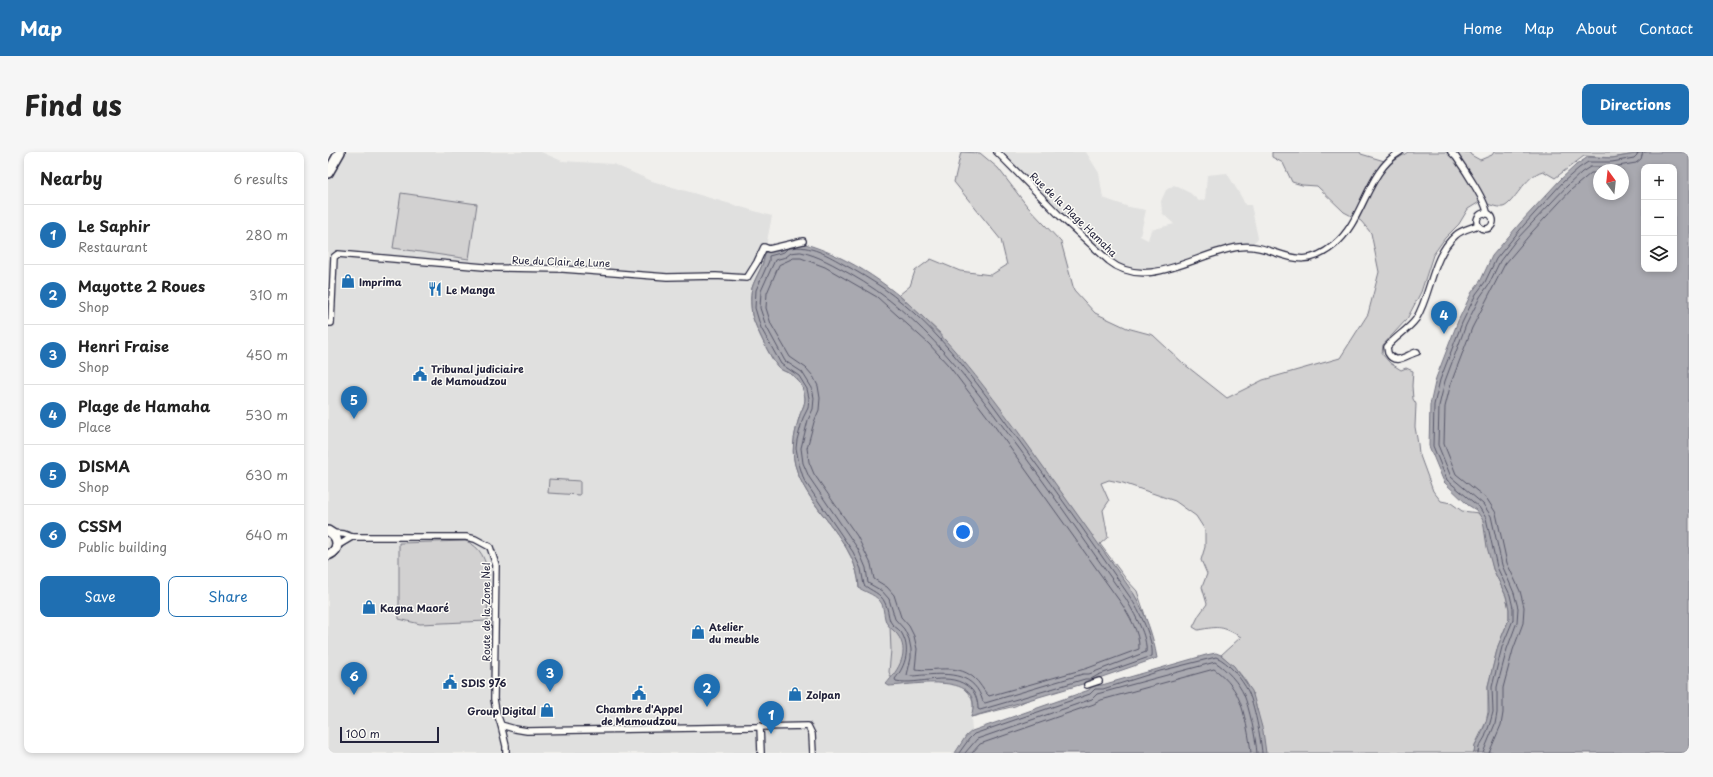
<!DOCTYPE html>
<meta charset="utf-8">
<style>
:root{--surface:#fff;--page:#f6f6f6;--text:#222;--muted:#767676;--line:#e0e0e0;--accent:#1f6fb2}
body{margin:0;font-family:"Playpen Sans",sans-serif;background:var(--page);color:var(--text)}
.controls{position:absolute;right:12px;top:12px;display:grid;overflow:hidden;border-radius:8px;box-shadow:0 2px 6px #0003}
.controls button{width:36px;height:36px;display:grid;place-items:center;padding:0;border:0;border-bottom:1px solid var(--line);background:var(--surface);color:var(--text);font:20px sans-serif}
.compass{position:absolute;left:1265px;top:12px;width:36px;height:36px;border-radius:50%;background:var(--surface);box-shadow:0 2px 6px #0003;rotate:345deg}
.scale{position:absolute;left:12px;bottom:10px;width:99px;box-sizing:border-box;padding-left:4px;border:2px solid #22223b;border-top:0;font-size:11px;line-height:14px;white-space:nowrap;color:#22223b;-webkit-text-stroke:3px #fdfcf7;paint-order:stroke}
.you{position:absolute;left:635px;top:380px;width:14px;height:14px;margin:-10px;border:3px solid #fff;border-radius:50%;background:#1a73e8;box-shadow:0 0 0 6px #1a73e833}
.badge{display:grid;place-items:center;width:26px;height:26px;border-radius:50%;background:var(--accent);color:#fff;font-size:13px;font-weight:700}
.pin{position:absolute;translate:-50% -33px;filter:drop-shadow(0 1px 2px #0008)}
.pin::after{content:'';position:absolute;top:21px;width:14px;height:12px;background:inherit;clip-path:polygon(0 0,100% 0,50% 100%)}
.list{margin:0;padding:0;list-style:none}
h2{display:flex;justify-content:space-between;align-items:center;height:52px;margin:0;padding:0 16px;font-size:17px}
h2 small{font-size:13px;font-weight:400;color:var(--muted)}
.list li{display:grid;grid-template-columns:26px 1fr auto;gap:12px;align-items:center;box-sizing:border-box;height:60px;padding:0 16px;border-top:1px solid var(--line)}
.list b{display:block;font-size:15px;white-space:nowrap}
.list p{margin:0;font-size:13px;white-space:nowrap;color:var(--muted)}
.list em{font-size:13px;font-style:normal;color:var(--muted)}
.actions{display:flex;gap:8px;padding:12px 16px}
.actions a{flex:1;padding:9px 0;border:1px solid var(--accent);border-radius:8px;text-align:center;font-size:14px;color:var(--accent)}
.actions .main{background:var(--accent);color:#fff}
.icon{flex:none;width:22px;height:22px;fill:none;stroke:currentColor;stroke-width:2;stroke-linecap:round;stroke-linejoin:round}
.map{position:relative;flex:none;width:1361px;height:601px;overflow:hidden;border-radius:8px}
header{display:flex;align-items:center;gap:24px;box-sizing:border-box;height:56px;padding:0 20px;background:var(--accent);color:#fff}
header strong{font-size:19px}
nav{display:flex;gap:22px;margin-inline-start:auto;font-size:14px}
.intro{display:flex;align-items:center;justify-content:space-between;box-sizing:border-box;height:96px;padding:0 24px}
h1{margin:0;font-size:28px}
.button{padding:10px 18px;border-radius:8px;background:var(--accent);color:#fff;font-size:14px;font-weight:700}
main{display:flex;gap:24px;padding:0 24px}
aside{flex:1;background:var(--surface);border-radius:8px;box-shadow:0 2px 6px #0003}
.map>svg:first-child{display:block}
.built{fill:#e0e0df}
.green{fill:#d2d1d1;stroke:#7a7a86}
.water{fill:#a9a9b0;stroke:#737381;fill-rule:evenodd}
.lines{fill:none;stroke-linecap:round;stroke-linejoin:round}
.shore{stroke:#58586a;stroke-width:1}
.minor-casing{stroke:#22223b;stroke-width:8}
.primary-casing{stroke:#22223b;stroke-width:12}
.minor{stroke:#fdfcf7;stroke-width:5.5}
.primary{stroke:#fdfcf7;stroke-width:9}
.labels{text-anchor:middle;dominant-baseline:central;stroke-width:3;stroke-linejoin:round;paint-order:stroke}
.street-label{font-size:10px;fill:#22223b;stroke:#fdfcf7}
.poi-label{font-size:10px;font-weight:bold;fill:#22223b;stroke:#fdfcf7;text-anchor:start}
</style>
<header>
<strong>Map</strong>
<nav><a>Home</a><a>Map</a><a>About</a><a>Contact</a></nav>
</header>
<div class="intro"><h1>Find us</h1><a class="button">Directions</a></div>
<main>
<aside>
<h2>Nearby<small>6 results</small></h2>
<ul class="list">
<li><span class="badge">1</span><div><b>Le Saphir</b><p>Restaurant</p></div><em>280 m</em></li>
<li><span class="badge">2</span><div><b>Mayotte 2 Roues</b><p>Shop</p></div><em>310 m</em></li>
<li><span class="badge">3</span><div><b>Henri Fraise</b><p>Shop</p></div><em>450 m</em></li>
<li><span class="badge">4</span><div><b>Plage de Hamaha</b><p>Place</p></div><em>530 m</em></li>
<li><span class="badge">5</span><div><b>DISMA</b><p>Shop</p></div><em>630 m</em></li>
<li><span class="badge">6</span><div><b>CSSM</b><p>Public building</p></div><em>640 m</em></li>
</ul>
<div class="actions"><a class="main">Save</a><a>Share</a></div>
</aside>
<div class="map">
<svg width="1361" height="601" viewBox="0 0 1361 601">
<rect width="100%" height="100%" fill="#f0efec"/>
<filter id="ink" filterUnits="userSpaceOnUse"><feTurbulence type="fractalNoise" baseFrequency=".025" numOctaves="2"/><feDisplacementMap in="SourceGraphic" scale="8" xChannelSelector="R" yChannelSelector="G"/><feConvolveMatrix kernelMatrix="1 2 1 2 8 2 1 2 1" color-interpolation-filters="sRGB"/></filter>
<g filter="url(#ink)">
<!-- built -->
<g class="built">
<polygon points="0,0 213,0 234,9 285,12 324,29 444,64 437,99 437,107 424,137 423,149 429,178 450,214 468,226 475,238 477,247 476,256 471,265 464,296 469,319 473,329 522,402 529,418 531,436 549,446 554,452 559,471 564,477 570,517 558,531 625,532 636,537 642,542 646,554 643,565 644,579 638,584 627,601 0,601"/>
<polygon points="669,0 758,0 771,21 775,46 801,55 818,58 812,84 820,88 823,78 846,72 834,61 833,49 838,38 846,33 862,41 871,49 877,48 879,23 899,21 914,46 917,53 923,53 930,86 923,94 912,95 824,120 788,115"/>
</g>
<!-- green -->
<g class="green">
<path d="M633,0L652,1L670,16L699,54L733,90L746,138L767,161L799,176L825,183L856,212L899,246L935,228L1012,206L1040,162L1051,120L1043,81L1033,69L1016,60L989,34L974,33L964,30L955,11L944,5V0H1032L1033,2L1063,11L1080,0H1141L1143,3L1152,8L1164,3L1166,0H1319L1284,6L1256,4L1227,26L1215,19C1196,24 1186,52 1175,55C1168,56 1160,52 1153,49L1140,57L1131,72L1117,86L1105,103L1093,140L1079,167L1055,193L1054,202L1062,211L1073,218L1078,216L1085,219L1084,234L1085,247L1088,252L1087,275L1090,292L1091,301L1105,339L1113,349L1123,351L1134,359L1151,361L1155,368L1165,417L1178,444L1181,457V467L1170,494L1160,534V560L1158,570L1147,593L1146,601H766L930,562C923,533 916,523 893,503L913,485C894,474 892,474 870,478L865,475L871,463L879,452L874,435L879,422L873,408L877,395V378L868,364L847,349L795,331L781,328L773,331L781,349L775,358L780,385L772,392L798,427L809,439L816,460L826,503L710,543L687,554L643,565C647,553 646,546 636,537L639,532L564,528L561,520L563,498L561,451L539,431L531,436C530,391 483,360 469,319C462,301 466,283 471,266C473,258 477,254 477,246C476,237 471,227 463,222C459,220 454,219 450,215C443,207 427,174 424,163C423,155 422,144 424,136C428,123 437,113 437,99L612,181L571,143L582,134L587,119L603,107L632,119L663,123L679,113L673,88L626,30Z"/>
<polygon points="73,41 149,52 141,107 65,96"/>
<polygon points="221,327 252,329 252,343 220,341"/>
<path d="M138,389C168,401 159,442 159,469L92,472L71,467V391Z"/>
</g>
<!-- water -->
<g class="water">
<path d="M1319,0H1361V601H1146L1147,593L1153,583L1158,570L1161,560L1160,534L1170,494L1181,467V457L1178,444L1165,417L1159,395L1155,368L1148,358L1140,353L1116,330L1101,294L1102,253L1108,226L1130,169L1144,140L1153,128L1164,104L1193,70L1232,28L1248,13L1260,5L1284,6ZM1316,15H1346V117H1316ZM1271,18H1295V42H1271Z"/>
<path d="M474,91C575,120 640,212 699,292C735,342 770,392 806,442C818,463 825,483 829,506L771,526L767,529V531L769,533H774L878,503L888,501L893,503L906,514L924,539L935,579L938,601H627L638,584L644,579L761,538L763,535L762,531H758L643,565C659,518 585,533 561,534L558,532C570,518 583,500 569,482C566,478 560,475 558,470C556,465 556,458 554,452C549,443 539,441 531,436C530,391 483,360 469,319C462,301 466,283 471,266C473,258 477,254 477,246C476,237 471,227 463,222C459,220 454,219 450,215C443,207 427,174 424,163C423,155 422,144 424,136C428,123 437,113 437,99Z"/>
</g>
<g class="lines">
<!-- shore -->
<g class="shore">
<path d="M460,96L456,100L441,104V109L428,138L427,156L433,176L453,212L471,224L479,237L481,246L480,256L475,266L469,288L468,296L471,312L476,328L525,400L533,417L536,433C543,439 553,441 557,451C560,456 560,463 562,469C564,474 570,476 573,480C583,496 578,513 567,527L568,529C592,534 622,517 643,537C648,542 650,550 650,557L652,558L757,527H763L770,523L824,504C826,488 811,458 802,445C767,394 732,344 695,294C654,238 613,177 555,136C543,128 530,120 517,113C501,104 482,92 463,96"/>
<path d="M473,100C491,104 506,113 522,122C596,163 644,233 693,299C729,348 763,398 798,447C806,461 820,485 818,500L761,522H755L657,551L655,550C647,521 622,521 597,523C591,523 584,525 579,523L583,506V497L581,487L576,477L567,467L561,447L554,439L540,431L538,416L530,397L481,325L475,311L473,296L480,268L485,257L486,246L484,236L474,220L457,209L438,174L432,156L433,139L447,108L458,105L463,101Z"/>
<path d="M466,106H473L497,115L549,145L601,192L621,214L665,272L793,451C801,463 812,481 811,497L760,516L661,544C655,539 652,530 645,525C627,511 607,520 587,517L589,497L586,484L581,474L573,465L566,443L559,435L546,427L543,412L529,384L486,322L481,310L479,296L486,270L491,258L492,246L490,234L485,224L478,216L462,205L443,172L438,156L439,141L451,113Z"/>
<path d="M631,601L641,587L646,582L762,542L767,537H775L832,519L888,505C901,510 914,528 920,539C926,551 933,587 934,601"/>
<path d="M637,601L649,587L764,547L769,542L887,510C898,517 911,531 916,543C921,555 928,587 929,601"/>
<path d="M644,601L652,592L766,552L773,548L886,517C895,523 906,535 910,545C916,557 922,588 923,601"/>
<polyline points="1150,601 1151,595 1157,585 1162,571 1165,560 1164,535 1174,495 1185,468 1185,456 1182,443 1169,415 1158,366 1151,355 1119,328 1105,294 1106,253 1112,228 1134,171 1148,142 1157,130 1168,107 1196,73 1235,30 1251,16 1260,10 1284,10 1306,6 1309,3 1310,0"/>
<polyline points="1155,601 1167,572 1169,561 1169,535 1179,497 1189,470 1190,456 1186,441 1174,413 1163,364 1155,352 1123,325 1110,293 1111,254 1117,229 1138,173 1152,145 1161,132 1172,109 1188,88 1239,34 1254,20 1262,15 1284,15 1308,11 1313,7 1315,0"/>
<polyline points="1161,601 1173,573 1175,561 1175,536 1185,498 1195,471 1196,455 1192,439 1179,411 1168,361 1159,347 1128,322 1116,292 1117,255 1123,231 1144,176 1177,112 1204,80 1243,38 1263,21 1271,21"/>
</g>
<defs>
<g id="minor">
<path d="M669,0L732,64L781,109C819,140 870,100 911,95C948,90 968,125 1006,93C1036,69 1038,20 1072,0"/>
<path d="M1123,0L1128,5C1135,15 1160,52 1159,62"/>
<circle cx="1157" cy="69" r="8"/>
<polyline points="0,171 3,171 6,105 10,102 167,116 235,117 339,125 388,124 419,126 429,110 436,95 441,97 475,89"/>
<path d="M1089,200C1078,203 1067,214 1060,201L1059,195C1067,185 1080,178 1088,167C1104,141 1103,105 1128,83C1133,78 1143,76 1150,73"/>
<polyline points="4,381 16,382 24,385 138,385 147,387 162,395 168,413 166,547 168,559 173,573 187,577 199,579 480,574 484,582 485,601"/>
<polyline points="9,394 24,385"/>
<polyline points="759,533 771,529"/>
<polyline points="173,573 178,594 178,601"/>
<polyline points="432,574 433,601"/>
</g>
<g id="primary">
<polyline points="0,21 12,0"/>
<path d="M0,379C12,385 12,398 0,403"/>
</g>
</defs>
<!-- minor casing -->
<use href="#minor" class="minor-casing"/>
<!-- primary casing -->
<use href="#primary" class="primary-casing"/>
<!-- minor -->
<use href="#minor" class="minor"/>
<!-- primary -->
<use href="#primary" class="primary"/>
</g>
</g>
<!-- icons -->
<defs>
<symbol id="shop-bare" viewBox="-9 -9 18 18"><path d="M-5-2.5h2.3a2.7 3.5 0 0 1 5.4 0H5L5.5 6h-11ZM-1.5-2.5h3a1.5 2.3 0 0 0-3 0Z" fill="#1f6fb2" stroke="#fdfcf7" stroke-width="2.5" paint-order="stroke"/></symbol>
<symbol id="restaurant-bare" viewBox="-9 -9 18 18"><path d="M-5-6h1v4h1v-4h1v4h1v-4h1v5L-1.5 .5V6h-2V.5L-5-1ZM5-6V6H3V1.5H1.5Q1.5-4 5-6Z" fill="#1f6fb2" stroke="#fdfcf7" stroke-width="2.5" paint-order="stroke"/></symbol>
<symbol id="civic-bare" viewBox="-9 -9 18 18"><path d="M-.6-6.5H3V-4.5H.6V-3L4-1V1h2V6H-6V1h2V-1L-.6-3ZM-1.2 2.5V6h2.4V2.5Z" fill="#1f6fb2" stroke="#fdfcf7" stroke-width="2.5" paint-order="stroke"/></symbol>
</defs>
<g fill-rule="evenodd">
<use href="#shop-bare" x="10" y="119" width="20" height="20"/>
<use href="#restaurant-bare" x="97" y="127" width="20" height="20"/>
<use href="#civic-bare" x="82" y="212" width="20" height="20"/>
<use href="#shop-bare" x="31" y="445" width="20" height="20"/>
<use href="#shop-bare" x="360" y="470" width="20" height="20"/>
<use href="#civic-bare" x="112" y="520" width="20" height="20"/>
<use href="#civic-bare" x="301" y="531" width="20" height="20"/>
<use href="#shop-bare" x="457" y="532" width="20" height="20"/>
<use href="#shop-bare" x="209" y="548" width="20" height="20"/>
</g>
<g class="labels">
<!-- street labels -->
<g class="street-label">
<text transform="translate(746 62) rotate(44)">Rue de la Plage Hamaha</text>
<text transform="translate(233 109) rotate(2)">Rue du Clair de Lune</text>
<text transform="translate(157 460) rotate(-90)">Route de la Zone Nel</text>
</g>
<!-- poi labels -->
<g class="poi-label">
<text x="31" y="129">Imprima</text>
<text x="118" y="137">Le Manga</text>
<text x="103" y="216">Tribunal judiciaire<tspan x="103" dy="12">de Mamoudzou</tspan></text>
<text x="52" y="455">Kagna Maoré</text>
<text x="381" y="474">Atelier<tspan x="381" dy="12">du meuble</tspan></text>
<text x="133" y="530">SDIS 976</text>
<text x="478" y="542">Zolpan</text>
<text x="311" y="556" text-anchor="middle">Chambre d'Appel<tspan x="311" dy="12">de Mamoudzou</tspan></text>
<text x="208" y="558" text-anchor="end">Group Digital</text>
</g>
</g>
</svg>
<div class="controls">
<button>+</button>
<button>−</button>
<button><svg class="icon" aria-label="layers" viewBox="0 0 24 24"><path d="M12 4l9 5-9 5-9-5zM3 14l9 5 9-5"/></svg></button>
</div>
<svg class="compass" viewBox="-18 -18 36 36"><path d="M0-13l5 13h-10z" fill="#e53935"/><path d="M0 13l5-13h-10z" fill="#767676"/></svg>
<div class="scale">100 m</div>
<div class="you"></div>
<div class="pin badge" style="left:443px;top:582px">1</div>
<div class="pin badge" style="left:379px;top:555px">2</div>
<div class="pin badge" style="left:222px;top:540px">3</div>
<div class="pin badge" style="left:1116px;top:182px">4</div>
<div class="pin badge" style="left:26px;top:267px">5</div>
<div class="pin badge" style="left:26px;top:543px">6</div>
</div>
</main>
